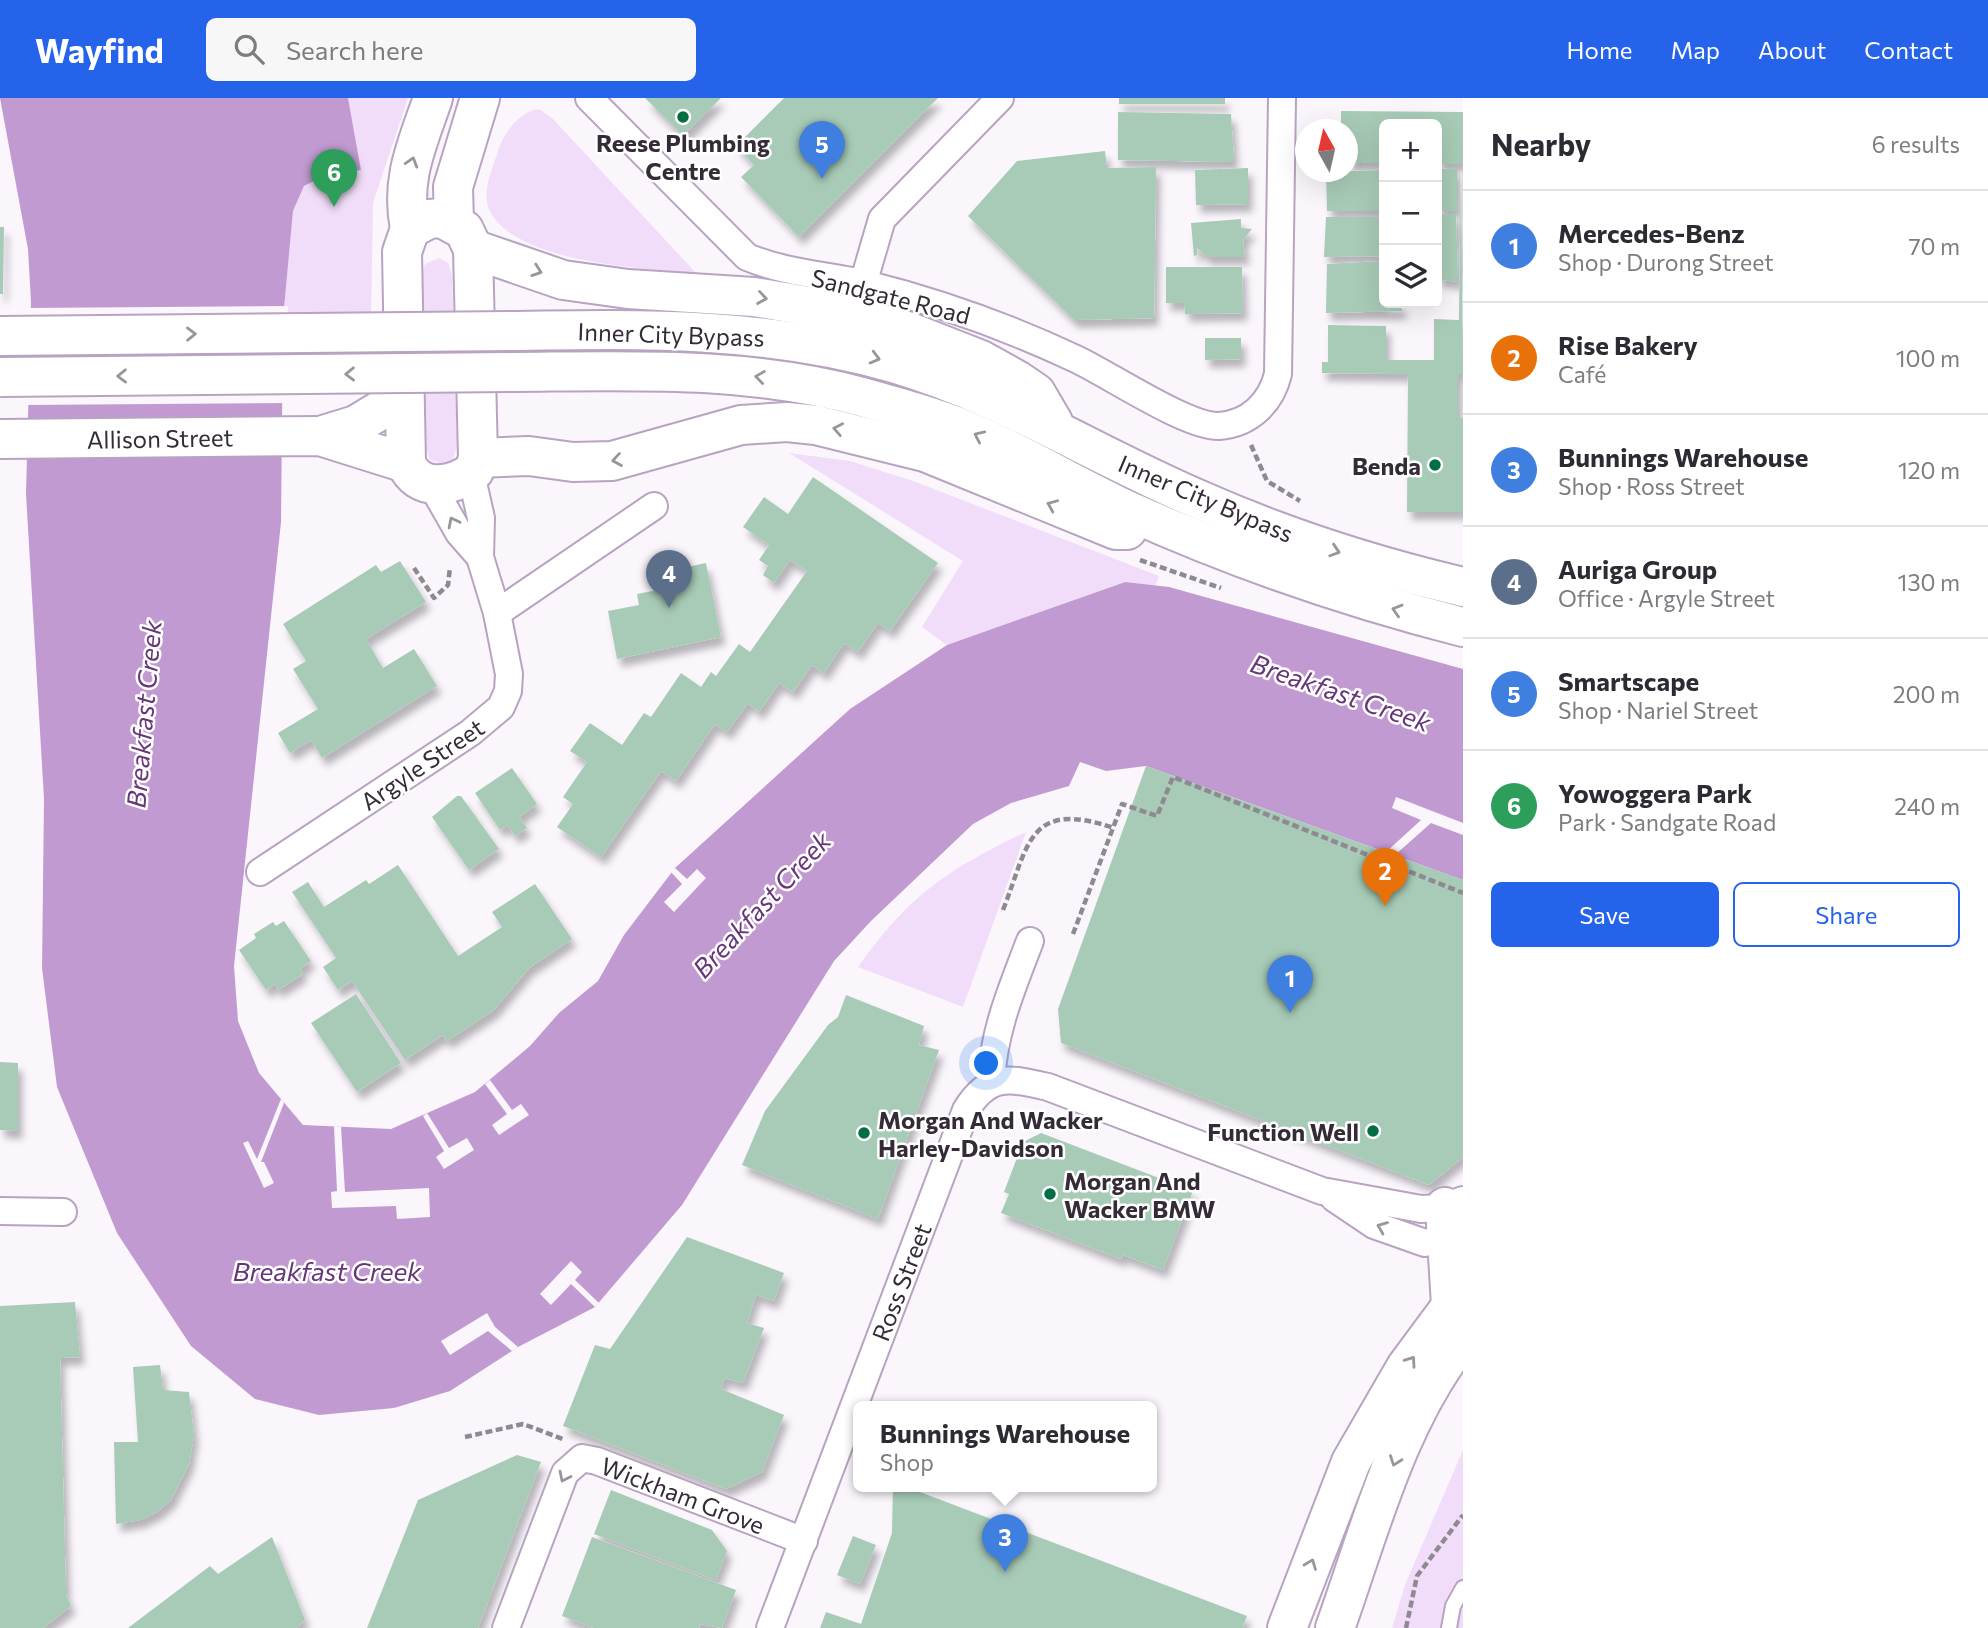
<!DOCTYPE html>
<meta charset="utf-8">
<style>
:root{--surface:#fff;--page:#f7f7f7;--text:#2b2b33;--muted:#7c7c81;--line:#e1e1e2;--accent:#2563eb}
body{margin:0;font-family:Commissioner,sans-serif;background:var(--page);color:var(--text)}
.controls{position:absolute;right:21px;top:21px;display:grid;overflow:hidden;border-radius:10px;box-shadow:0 7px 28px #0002}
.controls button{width:63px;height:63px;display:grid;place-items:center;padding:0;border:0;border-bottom:2px solid var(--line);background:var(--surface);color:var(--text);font:35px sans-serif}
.compass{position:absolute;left:1295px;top:21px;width:63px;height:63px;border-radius:50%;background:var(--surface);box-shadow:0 7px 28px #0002;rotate:352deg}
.you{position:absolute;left:987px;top:966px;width:24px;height:24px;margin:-18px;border:5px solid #fff;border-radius:50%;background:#1a73e8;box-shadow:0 0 0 10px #1a73e833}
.badge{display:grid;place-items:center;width:46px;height:46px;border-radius:50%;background:var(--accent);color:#fff;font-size:23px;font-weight:700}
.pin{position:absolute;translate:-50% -58px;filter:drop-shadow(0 2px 4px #0008)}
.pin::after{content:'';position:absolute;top:37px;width:24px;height:21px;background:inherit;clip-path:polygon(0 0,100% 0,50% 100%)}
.popup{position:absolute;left:853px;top:1303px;width:304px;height:91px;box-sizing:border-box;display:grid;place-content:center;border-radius:10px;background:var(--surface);filter:drop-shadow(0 2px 5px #0005);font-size:23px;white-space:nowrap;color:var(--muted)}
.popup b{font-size:26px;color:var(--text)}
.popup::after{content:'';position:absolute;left:50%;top:100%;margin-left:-14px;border:14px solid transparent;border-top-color:var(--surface)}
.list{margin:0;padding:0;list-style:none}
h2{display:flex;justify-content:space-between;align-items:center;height:91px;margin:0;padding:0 28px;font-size:30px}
h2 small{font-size:23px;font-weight:400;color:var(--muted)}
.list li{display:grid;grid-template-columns:46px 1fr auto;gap:21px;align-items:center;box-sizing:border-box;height:112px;padding:0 28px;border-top:2px solid var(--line)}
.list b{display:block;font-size:26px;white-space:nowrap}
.list p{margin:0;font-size:23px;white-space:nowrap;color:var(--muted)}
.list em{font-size:23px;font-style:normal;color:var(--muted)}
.actions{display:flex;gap:14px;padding:21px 28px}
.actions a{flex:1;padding:16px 0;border:2px solid var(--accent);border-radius:10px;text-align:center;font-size:24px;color:var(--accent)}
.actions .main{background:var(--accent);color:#fff}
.icon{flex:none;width:38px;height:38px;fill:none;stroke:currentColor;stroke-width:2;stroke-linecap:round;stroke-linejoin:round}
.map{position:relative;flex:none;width:1463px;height:1530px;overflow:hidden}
header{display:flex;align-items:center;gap:42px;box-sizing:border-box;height:98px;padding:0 35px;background:var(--accent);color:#fff}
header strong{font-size:33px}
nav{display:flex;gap:38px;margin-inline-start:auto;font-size:24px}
.search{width:490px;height:63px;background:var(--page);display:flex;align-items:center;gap:18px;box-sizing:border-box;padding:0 24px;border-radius:10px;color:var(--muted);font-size:26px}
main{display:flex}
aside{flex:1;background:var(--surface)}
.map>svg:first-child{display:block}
.green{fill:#f1ddf9}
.water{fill:#c19ad1}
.pier{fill:#faf6fc}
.building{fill:#a7cbb6;filter:url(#shadow)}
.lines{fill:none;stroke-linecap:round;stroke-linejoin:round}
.lane-casing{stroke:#b8a3c1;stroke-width:18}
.street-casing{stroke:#b8a3c1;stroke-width:30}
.secondary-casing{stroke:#b8a3c1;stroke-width:42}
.primary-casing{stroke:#b8a3c1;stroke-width:42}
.highway-casing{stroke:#b8a3c1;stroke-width:42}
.path{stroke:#8f8992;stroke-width:4.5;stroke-dasharray:7 3.5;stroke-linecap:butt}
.lane{stroke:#fff;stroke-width:14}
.street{stroke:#fff;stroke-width:26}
.secondary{stroke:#fff;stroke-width:38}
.primary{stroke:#fff;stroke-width:38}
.highway{stroke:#fff;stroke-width:38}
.highway-bridge-casing{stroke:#b8a3c1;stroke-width:42;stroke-linecap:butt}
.highway-bridge{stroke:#fff;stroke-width:38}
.oneway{stroke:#9a959b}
.poi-dot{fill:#016e46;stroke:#fff;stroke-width:2.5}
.labels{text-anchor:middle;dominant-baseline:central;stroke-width:5;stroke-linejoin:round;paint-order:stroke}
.poi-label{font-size:24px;font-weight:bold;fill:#342b37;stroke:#fff;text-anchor:end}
.street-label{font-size:24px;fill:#342b37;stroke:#fff}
.water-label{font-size:26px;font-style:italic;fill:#663679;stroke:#fff}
</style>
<header>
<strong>Wayfind</strong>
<div class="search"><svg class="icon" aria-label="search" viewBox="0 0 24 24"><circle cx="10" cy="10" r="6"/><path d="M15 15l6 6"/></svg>Search here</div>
<nav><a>Home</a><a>Map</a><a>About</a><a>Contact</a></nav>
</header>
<main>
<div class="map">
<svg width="1463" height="1530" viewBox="0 0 1463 1530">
<defs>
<filter id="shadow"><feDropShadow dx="4.5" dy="8" stdDeviation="3.5" flood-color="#0004"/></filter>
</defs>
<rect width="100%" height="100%" fill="#faf6fc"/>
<!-- green -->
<g class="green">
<polygon points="348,0 408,0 373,105 371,222 283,221 293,113 304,88 322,79 361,72"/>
<path d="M539,11L552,20L696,175C647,171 507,165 488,108C483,91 492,72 497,56C503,36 518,14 539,11Z"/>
<polygon points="439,160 448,165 452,177 457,349 453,361 444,366 430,362 426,350 422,177 425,166"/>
<polygon points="789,355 850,363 913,383 1159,478 1155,488 1124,484 947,547 922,529 963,463"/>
<path d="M1026,734L963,909L858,869C909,797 947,772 1026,734Z"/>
<polygon points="1463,1352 1463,1530 1392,1530 1405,1487"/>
</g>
<!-- water -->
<polygon class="water" points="0,0 348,0 361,72 322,79 304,88 293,113 283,221 281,424 234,868 238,923 259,975 303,1027 391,1031 475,994 530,948 559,915 598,883 624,837 675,770 850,611 947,547 1125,484 1169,489 1463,571 1463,782 1146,668 1106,673 1080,664 1069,688 1011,705 973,726 871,823 834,863 682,1107 595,1209 518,1249 450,1293 394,1310 319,1317 255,1301 191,1248 117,1135 57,989 42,870 44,701 26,396 31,204 28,151"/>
<!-- pier -->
<g class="pier">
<polygon points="288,208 286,305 24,307 27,210"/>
<polygon points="1396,699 1463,725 1463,737 1431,725 1395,757 1386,754 1421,722 1392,710"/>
<polygon points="675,770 687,781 697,771 706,780 674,814 664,804 682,786 671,774"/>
<polygon points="490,982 512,1012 521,1006 529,1017 499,1037 492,1027 507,1016 485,986"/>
<polygon points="281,1001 284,1005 261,1064 264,1064 274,1085 264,1090 243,1045 248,1043 257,1061"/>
<polygon points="427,1015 449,1050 467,1040 474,1052 444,1071 436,1059 444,1053 423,1018"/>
<polygon points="334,1028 341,1029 345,1094 429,1090 430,1119 397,1121 396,1108 332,1110 331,1094 337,1093"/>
<polygon points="571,1163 582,1174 575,1182 599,1205 595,1209 571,1186 551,1207 540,1196"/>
<polygon points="487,1215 495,1229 518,1249 512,1253 488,1233 450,1257 441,1243"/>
</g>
<!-- building -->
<g class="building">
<polygon points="645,0 721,0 683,38"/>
<polygon points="784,0 938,0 799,139 741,79 754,67 736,48"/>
<rect x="1119" y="0" width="106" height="6"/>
<polygon points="1341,13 1463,14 1463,66 1437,66 1437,26 1384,26 1384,65 1348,65 1348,32 1341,32"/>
<polygon points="1118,14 1231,16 1234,64 1118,62"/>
<polygon points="1105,53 1107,70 1156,69 1154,220 1074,222 968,118 1017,63"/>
<polygon points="1248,70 1248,106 1196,107 1195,72"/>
<polygon points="1457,70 1457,113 1437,113 1437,71"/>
<polygon points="1384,72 1384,113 1327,113 1326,74"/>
<polygon points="1461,72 1463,276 1458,276 1458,320 1463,320 1463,414 1407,414 1408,276 1322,275 1322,264 1328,264 1328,227 1386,228 1386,262 1434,262 1434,221 1459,222"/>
<polygon points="1437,116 1456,116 1458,184 1437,181"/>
<polygon points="1326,119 1384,119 1384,158 1324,159"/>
<polygon points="1241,121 1241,130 1252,131 1243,142 1245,159 1207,159 1197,150 1197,157 1194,158 1191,125"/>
<polygon points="0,129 4,129 3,196 0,196"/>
<polygon points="1384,163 1384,205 1401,205 1402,213 1326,215 1327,166"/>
<polygon points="1166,169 1242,169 1243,215 1185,216 1184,205 1166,205"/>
<polygon points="1205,240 1241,240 1241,261 1205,262"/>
<polygon points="813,379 938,465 890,533 878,525 858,554 844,545 824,575 812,567 793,594 779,585 759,614 748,605 727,634 715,626 676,683 661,673 601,759 557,729 573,706 563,699 587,664 570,653 590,625 622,647 644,615 651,619 681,575 701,589 711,574 716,578 739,546 750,554 807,473 790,462 774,485 763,477 768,468 759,462 769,447 743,429 764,399 788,416"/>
<polygon points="400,463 426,504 366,541 383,570 414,551 437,588 322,660 311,642 290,655 278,635 318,611 293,571 306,563 283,526 376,467 381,474"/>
<polygon points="706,465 721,539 617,561 608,513 639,507 637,496 673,489 669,473"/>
<polygon points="1146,668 1463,782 1463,1059 1429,1087 1061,945 1058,911"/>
<polygon points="512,670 537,706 519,719 527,730 515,738 507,727 500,732 475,695"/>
<polygon points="457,698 461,698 499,751 469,772 432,719"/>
<polygon points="398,767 458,858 502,829 492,814 535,786 572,841 529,870 494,912 447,943 443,937 405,962 352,883 338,892 323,869 336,860 292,794 308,784 324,809 366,782 369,786"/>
<polygon points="284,823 311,863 300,871 303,876 278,892 275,886 266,892 239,852 256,840 254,836 273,824 276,828"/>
<polygon points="356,896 401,965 357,994 311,925"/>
<polygon points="846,897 924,928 919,947 939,952 878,1121 742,1067 765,1013 828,927 838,919"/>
<polygon points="0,964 18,965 18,1033 0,1032"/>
<polygon points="1041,1035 1193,1093 1163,1172 1123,1157 1121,1161 1001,1115 1009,1096 1004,1094 1023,1044"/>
<polygon points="687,1139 784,1175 774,1203 756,1197 747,1225 764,1230 743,1285 724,1280 721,1291 784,1317 762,1374 726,1391 563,1328 595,1247 610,1251"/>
<polygon points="75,1204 80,1259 60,1260 66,1496 71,1508 43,1530 0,1530 0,1208"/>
<polygon points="160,1267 163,1292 189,1294 194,1338 189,1366 171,1402 157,1414 140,1422 116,1426 114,1344 138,1344 133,1269"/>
<polygon points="517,1357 541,1364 478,1530 367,1530 418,1402"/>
<polygon points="893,1388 904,1388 1247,1518 1242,1530 820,1530 826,1514 861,1526 892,1435"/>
<polygon points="611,1392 712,1432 727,1453 716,1482 594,1436"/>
<polygon points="853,1438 876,1447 860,1486 837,1477"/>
<polygon points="272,1439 305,1522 296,1530 128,1530 210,1468 218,1476"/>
<polygon points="592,1439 736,1492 722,1530 700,1526 699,1530 594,1530 562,1518"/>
</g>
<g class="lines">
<defs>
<polyline id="lane" points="1449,1530 1453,1508 1463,1490"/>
<g id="street">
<path d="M589,0L747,159C785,175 826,177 866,186C938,204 1008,229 1076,261C1110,277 1187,329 1219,328C1249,326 1271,305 1278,276L1282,0"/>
<polyline points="863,186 882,121 1000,0"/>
<polyline points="431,386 459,435 480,459"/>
<polyline points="497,515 654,408"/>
<polyline points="260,774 470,635 501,609 508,593 509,576 497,515 480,459 481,420 471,376"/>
<path d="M991,985C993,934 1012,890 1030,843"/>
<polyline points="1334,1100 1374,1127 1425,1145 1461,1136"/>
<polyline points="0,1113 63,1114"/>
<polyline points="506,1530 565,1375 582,1360 597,1363 804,1443"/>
<path d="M770,1530L966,1012C989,975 1009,980 1048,989L1322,1093L1421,1111L1442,1110L1463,1102"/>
</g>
<g id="secondary">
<path d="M442,120L464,132L473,151L478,360L474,373C452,389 418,395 406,365L402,154L410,131L429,121Z"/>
<polyline points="454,124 453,89 480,0"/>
<path d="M410,131C400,81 417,47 433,0"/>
<polyline points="320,338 356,327 404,298"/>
<polyline points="0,341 320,338 406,365"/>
</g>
<g id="primary">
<polyline points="1445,1109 1451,1207"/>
<polyline points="1287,1530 1351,1364 1406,1269 1463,1192"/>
<path d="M1335,1530C1370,1432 1397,1323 1463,1240"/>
</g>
<g id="highway">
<polyline points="473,151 563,182 628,191 754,199 831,212 907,233 981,262 1017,282 1036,295 1053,324"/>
<path d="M515,233C644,231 768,229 893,265C1003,297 1098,359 1202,403C1286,440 1374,468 1463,489"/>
<path d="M516,274C633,273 749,268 862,299C898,309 934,319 968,333C1023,356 1075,388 1129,413C1236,461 1349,500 1463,529"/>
<polyline points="478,360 529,358 573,364 612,363 741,327 787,324 816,327 925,354 1116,432 1127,432"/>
</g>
</defs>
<!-- lane casing -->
<use href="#lane" class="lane-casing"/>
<!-- street casing -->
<use href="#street" class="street-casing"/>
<!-- secondary casing -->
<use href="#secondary" class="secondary-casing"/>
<!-- primary casing -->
<use href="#primary" class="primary-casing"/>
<!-- highway casing -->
<use href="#highway" class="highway-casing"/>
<!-- path -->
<g class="path">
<polyline points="1251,347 1267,383 1300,403"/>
<polyline points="1140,462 1221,490"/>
<polyline points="414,470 434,500 448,487 450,469"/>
<path d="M1003,812C1029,746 1028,701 1114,730"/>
<polyline points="1073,836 1122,706 1157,718 1173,679 1463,795"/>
<polyline points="465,1339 523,1326 563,1341"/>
<polyline points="1406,1530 1417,1478 1463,1417"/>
</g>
<!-- lane -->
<use href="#lane" class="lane"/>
<!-- street -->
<use href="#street" class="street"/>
<!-- secondary -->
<use href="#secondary" class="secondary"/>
<!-- primary -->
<use href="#primary" class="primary"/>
<!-- highway -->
<use href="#highway" class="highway"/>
<defs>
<g id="highway-bridge">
<polyline points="0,238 515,233"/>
<polyline points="0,279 516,274"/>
</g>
</defs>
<!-- highway-bridge casing -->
<use href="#highway-bridge" class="highway-bridge-casing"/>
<!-- highway-bridge -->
<use href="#highway-bridge" class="highway-bridge"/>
</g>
<!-- one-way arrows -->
<defs><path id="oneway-chevron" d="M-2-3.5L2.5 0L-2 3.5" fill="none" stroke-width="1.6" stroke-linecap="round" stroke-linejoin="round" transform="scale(1.75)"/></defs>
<g class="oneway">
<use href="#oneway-chevron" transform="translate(412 64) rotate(-73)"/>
<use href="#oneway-chevron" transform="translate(537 173) rotate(19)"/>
<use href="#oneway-chevron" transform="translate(762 200) rotate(9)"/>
<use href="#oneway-chevron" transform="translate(191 236) rotate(-1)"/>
<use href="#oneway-chevron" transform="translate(875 260) rotate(15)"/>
<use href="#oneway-chevron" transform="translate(350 276) rotate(179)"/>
<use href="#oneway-chevron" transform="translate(122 278) rotate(179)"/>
<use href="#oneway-chevron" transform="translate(760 279) rotate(-172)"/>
<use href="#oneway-chevron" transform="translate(838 331) rotate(-169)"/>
<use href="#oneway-chevron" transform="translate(979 338) rotate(-155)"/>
<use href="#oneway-chevron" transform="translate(617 362) rotate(171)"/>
<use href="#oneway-chevron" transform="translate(1052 407) rotate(-157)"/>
<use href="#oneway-chevron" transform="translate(453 424) rotate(-117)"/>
<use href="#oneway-chevron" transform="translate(1335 453) rotate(18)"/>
<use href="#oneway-chevron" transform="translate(1397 512) rotate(-163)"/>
<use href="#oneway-chevron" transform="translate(1382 1129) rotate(-158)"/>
<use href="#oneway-chevron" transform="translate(1411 1263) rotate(-55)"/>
<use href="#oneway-chevron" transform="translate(1395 1363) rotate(110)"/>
<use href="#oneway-chevron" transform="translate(564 1379) rotate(116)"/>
<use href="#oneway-chevron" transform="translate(1311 1466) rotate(-69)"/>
</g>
<!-- markers -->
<g class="poi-dot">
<circle cx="683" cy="19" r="7"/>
<circle cx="1435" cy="367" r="7"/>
<circle cx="1373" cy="1033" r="7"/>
<circle cx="864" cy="1035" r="7"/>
<circle cx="1050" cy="1096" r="7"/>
</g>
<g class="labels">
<!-- poi labels -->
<g class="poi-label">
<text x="683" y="44" text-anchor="middle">Reese Plumbing<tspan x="683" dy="28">Centre</tspan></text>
<text x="1421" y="367">Benda</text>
<text x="878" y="1021" text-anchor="start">Morgan And Wacker<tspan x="878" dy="28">Harley-Davidson</tspan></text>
<text x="1359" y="1033">Function Well</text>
<text x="1064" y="1082" text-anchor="start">Morgan And<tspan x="1064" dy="28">Wacker BMW</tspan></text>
</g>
<!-- street labels -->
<g class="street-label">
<text transform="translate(891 198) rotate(14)">Sandgate Road</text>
<text transform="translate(671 236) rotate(2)">Inner City Bypass</text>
<text transform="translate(160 340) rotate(-1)">Allison Street</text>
<text transform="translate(1206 400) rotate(23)">Inner City Bypass</text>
<text transform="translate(422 666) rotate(-34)">Argyle Street</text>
<text transform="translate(901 1184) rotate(-69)">Ross Street</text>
<text transform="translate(683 1397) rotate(21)">Wickham Grove</text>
</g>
<!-- water labels -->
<g class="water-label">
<text transform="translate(1341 594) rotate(19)">Breakfast Creek</text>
<text transform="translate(143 616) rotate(-85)">Breakfast Creek</text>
<text transform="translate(761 806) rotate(-47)">Breakfast Creek</text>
<text x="327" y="1172">Breakfast Creek</text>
</g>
</g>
</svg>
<div class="controls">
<button>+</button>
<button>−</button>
<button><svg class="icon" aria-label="layers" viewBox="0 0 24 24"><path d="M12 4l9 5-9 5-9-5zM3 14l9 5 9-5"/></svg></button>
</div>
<svg class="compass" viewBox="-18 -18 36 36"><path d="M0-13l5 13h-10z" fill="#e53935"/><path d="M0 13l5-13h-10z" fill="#7c7c81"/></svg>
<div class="you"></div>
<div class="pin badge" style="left:1290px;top:915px;background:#3f7fe0">1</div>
<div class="pin badge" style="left:1385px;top:808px;background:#e8710a">2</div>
<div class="pin badge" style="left:1005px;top:1474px;background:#3f7fe0">3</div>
<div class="popup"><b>Bunnings Warehouse</b>Shop</div>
<div class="pin badge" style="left:669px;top:510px;background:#5c6f8a">4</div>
<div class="pin badge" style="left:822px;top:81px;background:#3f7fe0">5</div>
<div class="pin badge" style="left:334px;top:109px;background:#2e9e5b">6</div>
</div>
<aside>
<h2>Nearby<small>6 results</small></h2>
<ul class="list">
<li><span class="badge" style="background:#3f7fe0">1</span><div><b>Mercedes-Benz</b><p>Shop · Durong Street</p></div><em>70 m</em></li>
<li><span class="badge" style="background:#e8710a">2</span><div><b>Rise Bakery</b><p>Café</p></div><em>100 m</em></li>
<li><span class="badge" style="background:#3f7fe0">3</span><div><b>Bunnings Warehouse</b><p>Shop · Ross Street</p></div><em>120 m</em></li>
<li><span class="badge" style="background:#5c6f8a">4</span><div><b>Auriga Group</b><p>Office · Argyle Street</p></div><em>130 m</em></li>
<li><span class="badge" style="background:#3f7fe0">5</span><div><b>Smartscape</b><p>Shop · Nariel Street</p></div><em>200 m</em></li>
<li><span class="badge" style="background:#2e9e5b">6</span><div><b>Yowoggera Park</b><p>Park · Sandgate Road</p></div><em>240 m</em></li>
</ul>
<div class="actions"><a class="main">Save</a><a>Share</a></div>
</aside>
</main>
